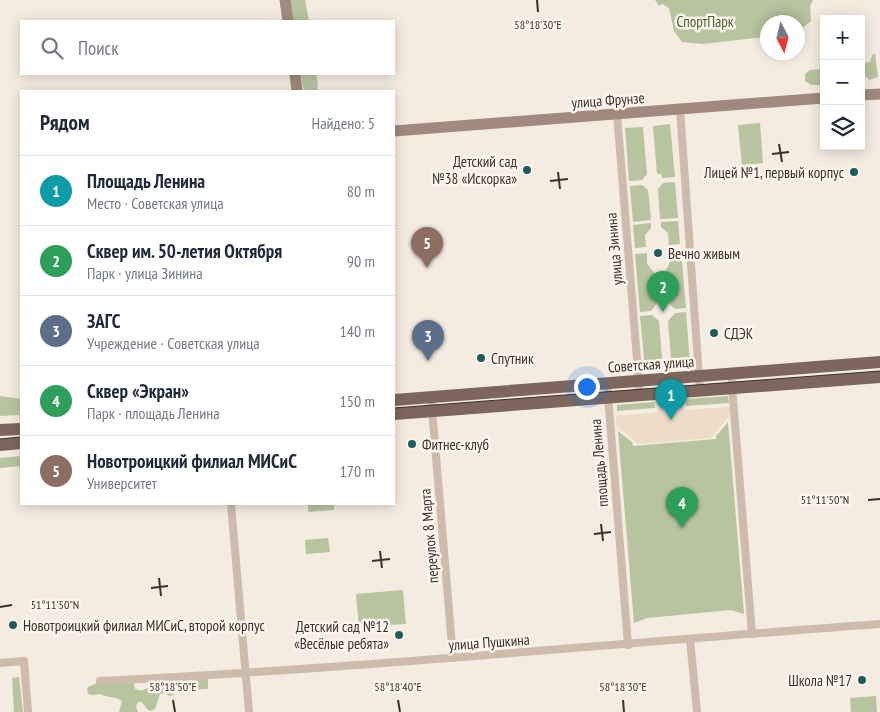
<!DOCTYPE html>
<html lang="ru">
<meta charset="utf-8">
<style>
:root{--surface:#fff;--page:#f2f2f3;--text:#1f2937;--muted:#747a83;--line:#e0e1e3;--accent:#ea580c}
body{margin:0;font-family:"PT Sans Narrow",sans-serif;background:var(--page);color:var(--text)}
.controls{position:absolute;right:15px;top:15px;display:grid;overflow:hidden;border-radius:0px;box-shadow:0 2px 12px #0003}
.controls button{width:45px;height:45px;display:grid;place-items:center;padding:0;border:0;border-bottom:1px solid var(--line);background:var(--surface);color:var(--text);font:25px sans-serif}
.compass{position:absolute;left:760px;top:15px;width:45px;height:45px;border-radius:50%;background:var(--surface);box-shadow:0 2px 12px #0003;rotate:173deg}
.you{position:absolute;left:586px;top:386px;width:18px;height:18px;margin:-12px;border:4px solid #fff;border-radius:50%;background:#1a73e8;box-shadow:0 0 0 8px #1a73e833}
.badge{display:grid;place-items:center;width:32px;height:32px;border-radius:50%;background:var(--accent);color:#fff;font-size:16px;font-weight:700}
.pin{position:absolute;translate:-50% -41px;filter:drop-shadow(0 1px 2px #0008)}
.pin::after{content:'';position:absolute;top:26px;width:18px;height:15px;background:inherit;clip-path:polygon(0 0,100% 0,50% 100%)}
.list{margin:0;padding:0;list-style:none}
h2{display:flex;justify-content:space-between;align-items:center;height:65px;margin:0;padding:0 20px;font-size:21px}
h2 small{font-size:16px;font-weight:400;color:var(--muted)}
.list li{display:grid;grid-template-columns:32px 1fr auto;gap:15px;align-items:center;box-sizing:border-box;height:70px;padding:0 20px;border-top:1px solid var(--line)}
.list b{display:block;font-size:19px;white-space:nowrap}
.list p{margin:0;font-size:16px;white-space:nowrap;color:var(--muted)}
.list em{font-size:16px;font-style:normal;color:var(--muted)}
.icon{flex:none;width:28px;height:28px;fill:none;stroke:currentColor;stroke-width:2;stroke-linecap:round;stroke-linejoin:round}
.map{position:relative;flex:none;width:880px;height:712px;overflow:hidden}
.search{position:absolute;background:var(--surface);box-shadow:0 2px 12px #0003;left:20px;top:20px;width:375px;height:55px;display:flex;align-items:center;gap:12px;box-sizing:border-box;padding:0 18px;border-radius:0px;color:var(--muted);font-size:19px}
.panel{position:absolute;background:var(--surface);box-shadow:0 2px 12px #0003;left:20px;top:90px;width:375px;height:415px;border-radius:0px}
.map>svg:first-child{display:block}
.green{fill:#b8c4a0}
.plaza{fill:#ecdcc8}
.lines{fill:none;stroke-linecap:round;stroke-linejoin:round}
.street{stroke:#cdbbac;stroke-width:8}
.secondary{stroke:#a18a7d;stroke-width:11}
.primary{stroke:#7d675c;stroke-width:12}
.tram{stroke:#3b302b;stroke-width:1}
.ticks{fill:none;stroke:#3b302b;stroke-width:2}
.poi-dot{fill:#1f5a5e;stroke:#fbf5ee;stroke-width:2}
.labels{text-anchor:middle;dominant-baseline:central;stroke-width:5;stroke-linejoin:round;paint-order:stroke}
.park-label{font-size:15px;fill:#4a5a2e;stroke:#fbf5ee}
.street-label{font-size:15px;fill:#3b302b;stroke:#fbf5ee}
.poi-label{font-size:15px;fill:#3b302b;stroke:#fbf5ee;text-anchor:start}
.ticks-label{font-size:12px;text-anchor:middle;fill:#3b302b;stroke:#fbf5ee;stroke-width:5;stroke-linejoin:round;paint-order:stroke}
</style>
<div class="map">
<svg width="880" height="712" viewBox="0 0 880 712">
<rect width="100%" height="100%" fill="#f4ebe1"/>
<!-- green -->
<g class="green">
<polygon points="290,0 305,0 309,21 293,21"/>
<polygon points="655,0 813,0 810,6 811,21 798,32 798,22 768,22 767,35 764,37 703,44 682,42 674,31 669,8 662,4 659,6"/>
<polygon points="875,54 878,77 869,80 868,78 861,75 861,63 870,62 872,55"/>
<polygon points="824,66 824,85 811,85 805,81 805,74 810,70 821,69"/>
<polygon points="301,74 316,74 318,83 317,91 306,91 303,88"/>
<polygon points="760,123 763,163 742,165 738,125"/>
<polygon points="670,124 675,177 662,178 661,174 657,174 653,126"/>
<polygon points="643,127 647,174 642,180 629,181 625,128"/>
<polygon points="675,182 678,218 660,219 658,189 663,183"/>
<polygon points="642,185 648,190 651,220 633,222 630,186"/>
<polygon points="678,221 680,244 669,245 668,233 661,227 661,222"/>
<polygon points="651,223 651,228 645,235 646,247 635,248 633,225"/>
<polygon points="681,250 686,308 675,309 667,302 665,272 670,262 669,251"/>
<polygon points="647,253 647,264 655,274 657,303 651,311 640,312 635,254"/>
<polygon points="686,312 690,364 677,365 676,360 671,358 668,321 675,313"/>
<polygon points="652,315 659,321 662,358 658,362 658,367 645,368 640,316"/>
<polygon points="0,396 21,399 21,415 0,416"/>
<polygon points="728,396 729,403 686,406 686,399"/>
<polygon points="654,402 655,408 617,411 617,405"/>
<polygon points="728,422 744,614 731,610 647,618 634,623 618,431 632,442 633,446 716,439 716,436"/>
<polygon points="21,456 21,466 0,468 0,458"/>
<polygon points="308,504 334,504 334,510 308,512"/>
<polygon points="328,538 330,552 306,554 305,540"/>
<polygon points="403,590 406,624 359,627 356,594"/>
<polygon points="19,677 23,712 14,712 12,678"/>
<path d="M208,678V689L174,691V695L169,696L165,693L160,694L155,709L150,711L147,709L142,702H138L136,706L138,712H119L122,701C116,696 108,698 100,694L92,695L88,694L87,690L88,687L95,684L134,683L135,689C143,692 148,689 154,682Z"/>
<polygon points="876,696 877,712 851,712 850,698"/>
</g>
<!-- plaza -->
<polygon class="plaza" points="682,401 683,410 730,407 730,415 711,438 638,444 616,425 616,416 659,412 659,403"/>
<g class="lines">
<!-- street -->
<g class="street">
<polyline points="680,109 700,391"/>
<polyline points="617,114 640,396"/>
<polyline points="731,374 752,634"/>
<polyline points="607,383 628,645"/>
<polyline points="431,397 453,658"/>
<polyline points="231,504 249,712"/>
<polyline points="690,639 697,712"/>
<polyline points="0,663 24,661 28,712"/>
<path d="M100,681C361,668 620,643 880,624"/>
</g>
<!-- secondary -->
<g class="secondary">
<polyline points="285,0 288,21"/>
<polyline points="295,74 297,91"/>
<polyline points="861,95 880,94"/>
<polyline points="394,131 824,98"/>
</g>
<!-- primary -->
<g class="primary">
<polyline points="394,400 880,362"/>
<polyline points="394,414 880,377"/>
<polyline points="0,430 21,429"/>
<polyline points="0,445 21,443"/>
</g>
<!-- tram -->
<g class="tram">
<polyline points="394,408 880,371"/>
<polyline points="0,439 21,437"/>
</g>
</g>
<!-- ticks -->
<path class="ticks" d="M537,0L538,12M779,144L782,162M772,154L789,152M558,172L560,189M550,181L568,179M868,500L880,499M601,524L603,541M594,534L611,532M380,551L382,568M372,561L390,559M159,578L161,596M151,588L168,586M0,607L12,605M173,700L175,712M398,700L400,712M623,700L624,712"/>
<!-- markers -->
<g class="poi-dot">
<circle cx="527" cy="170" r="5"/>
<circle cx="854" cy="172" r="5"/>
<circle cx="658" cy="253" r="5"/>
<circle cx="714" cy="333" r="5"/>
<circle cx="481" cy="358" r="5"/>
<circle cx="412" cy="444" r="5"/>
<circle cx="13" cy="625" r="5"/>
<circle cx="399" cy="635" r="5"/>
<circle cx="862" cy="680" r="5"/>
</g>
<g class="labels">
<!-- park labels -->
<g class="park-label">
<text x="705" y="21">СпортПарк</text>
</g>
<!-- street labels -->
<g class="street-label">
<text transform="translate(608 100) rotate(-4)">улица Фрунзе</text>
<text transform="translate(614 249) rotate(-95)">улица Зинина</text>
<text transform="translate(651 364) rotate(-4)">Советская улица</text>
<text transform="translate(599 463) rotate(-95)">площадь Ленина</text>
<text transform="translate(429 536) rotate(-95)">переулок 8 Марта</text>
<text transform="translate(489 642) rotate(-4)">улица Пушкина</text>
</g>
<!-- poi labels -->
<g class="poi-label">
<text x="517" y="161" text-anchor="end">Детский сад<tspan x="517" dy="17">№38 «Искорка»</tspan></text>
<text x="844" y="172" text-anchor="end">Лицей №1, первый корпус</text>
<text x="668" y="253">Вечно живым</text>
<text x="724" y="333">СДЭК</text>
<text x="491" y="358">Спутник</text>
<text x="422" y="444">Фитнес-клуб</text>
<text x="23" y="625">Новотроицкий филиал МИСиС, второй корпус</text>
<text x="389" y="626" text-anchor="end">Детский сад №12<tspan x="389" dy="17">«Весёлые ребята»</tspan></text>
<text x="852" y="680" text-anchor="end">Школа №17</text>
</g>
</g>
<g class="ticks-label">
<text x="538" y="29">58°18'30"E</text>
<text x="825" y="504">51°11'50"N</text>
<text x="55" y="609">51°11'50"N</text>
<text x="173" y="691">58°18'50"E</text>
<text x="398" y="691">58°18'40"E</text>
<text x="623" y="691">58°18'30"E</text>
</g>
</svg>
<div class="controls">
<button>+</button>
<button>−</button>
<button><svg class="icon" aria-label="layers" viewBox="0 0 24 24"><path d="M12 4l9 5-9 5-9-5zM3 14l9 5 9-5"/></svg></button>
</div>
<svg class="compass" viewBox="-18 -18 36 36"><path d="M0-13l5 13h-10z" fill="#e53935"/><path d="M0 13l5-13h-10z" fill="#747a83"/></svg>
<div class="you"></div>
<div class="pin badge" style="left:671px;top:420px;background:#0f9aa8">1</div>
<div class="pin badge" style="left:663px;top:312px;background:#2e9e5b">2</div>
<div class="pin badge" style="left:428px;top:361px;background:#5c6f8a">3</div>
<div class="pin badge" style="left:682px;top:528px;background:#2e9e5b">4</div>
<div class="pin badge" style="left:427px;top:268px;background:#8d6e63">5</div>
<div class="search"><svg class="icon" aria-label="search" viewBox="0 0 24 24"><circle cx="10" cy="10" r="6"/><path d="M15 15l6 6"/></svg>Поиск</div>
<section class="panel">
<h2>Рядом<small>Найдено: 5</small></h2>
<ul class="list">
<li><span class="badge" style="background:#0f9aa8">1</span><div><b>Площадь Ленина</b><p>Место · Советская улица</p></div><em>80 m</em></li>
<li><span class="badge" style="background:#2e9e5b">2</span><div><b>Сквер им. 50-летия Октября</b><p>Парк · улица Зинина</p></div><em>90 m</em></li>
<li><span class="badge" style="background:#5c6f8a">3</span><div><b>ЗАГС</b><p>Учреждение · Советская улица</p></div><em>140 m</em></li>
<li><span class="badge" style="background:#2e9e5b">4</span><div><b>Сквер «Экран»</b><p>Парк · площадь Ленина</p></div><em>150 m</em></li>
<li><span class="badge" style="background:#8d6e63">5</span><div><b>Новотроицкий филиал МИСиС</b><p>Университет</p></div><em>170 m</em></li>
</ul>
</section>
</div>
